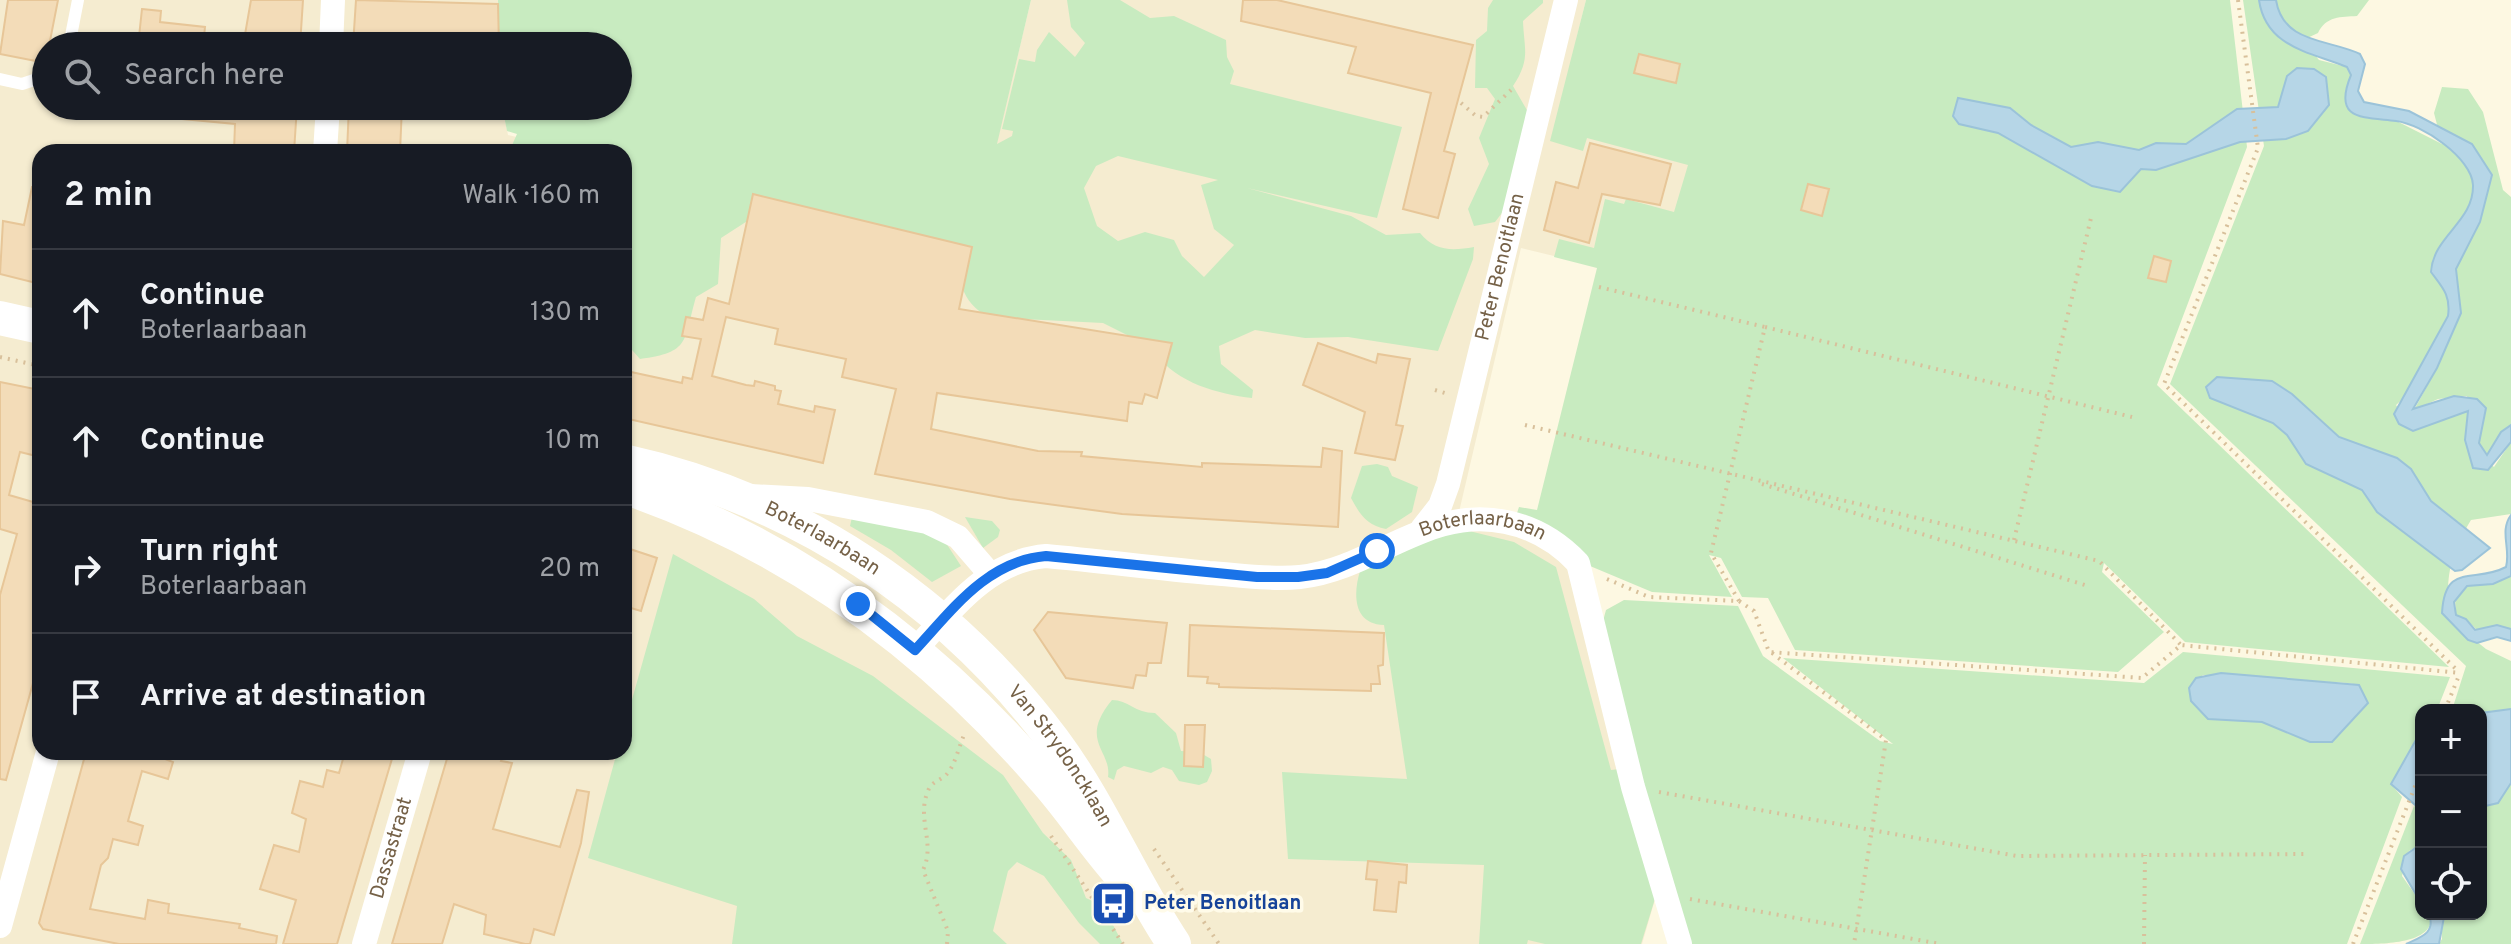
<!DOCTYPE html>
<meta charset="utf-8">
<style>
:root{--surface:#171b24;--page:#20242c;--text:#f1f3f6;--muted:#9ea1a6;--line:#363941}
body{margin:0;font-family:Overpass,sans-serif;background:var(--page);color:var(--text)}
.controls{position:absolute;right:24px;bottom:24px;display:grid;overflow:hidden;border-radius:16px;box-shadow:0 2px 6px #0004}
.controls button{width:72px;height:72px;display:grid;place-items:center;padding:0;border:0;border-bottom:2px solid var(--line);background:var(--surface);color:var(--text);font:40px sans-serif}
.stop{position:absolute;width:24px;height:24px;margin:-18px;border:6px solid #1a73e8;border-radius:50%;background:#fff}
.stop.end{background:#1a73e8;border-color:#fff;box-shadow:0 2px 8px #0008}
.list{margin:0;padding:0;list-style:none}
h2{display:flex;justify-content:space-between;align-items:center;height:104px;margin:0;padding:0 32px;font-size:34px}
h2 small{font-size:26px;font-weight:400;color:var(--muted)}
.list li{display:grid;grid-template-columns:52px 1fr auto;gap:24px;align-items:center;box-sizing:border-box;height:128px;padding:0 32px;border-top:2px solid var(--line)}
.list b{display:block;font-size:30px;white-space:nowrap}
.list p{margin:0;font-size:26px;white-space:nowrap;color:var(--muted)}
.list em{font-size:26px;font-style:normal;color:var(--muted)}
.icon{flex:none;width:44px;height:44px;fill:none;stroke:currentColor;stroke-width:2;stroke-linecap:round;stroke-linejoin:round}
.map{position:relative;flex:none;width:2511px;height:944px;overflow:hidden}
.search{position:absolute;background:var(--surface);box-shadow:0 2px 6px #0004;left:32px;top:32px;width:600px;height:88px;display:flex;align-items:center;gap:20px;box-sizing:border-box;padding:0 28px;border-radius:44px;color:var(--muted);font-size:30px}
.panel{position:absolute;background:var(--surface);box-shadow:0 2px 6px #0004;left:32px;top:144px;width:600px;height:616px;border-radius:24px}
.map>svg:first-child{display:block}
.residential{fill:#f5ecd0}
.green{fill:#c8ebc0;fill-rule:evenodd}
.water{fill:#b6d6e7;stroke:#9bc3d9;stroke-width:2}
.building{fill:#f3dcb8;stroke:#e7c698;stroke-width:2}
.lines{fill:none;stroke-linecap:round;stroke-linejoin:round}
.path{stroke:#d8c09b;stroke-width:4;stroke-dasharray:2 6;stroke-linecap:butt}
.lane{stroke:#fff;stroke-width:12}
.street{stroke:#fff;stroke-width:24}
.secondary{stroke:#fff;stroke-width:34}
.route{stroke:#1a73e8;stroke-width:10}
.labels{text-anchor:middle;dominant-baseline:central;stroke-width:7;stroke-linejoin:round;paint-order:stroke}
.street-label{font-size:20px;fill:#756147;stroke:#fffbe9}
.transit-label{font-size:20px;font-weight:bold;fill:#164399;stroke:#fffbe9;text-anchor:start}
</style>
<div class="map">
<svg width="2511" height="944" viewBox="0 0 2511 944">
<rect width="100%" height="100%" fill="#fdf8e2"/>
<!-- residential -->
<polygon class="residential" points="0,0 498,0 499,46 46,46 46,106 502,106 508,135 581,152 40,152 40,752 624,752 624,164 972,246 1031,0 1586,0 1576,40 1757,83 1706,293 1521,248 1459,512 1550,549 1571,574 1658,889 1642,944 0,944"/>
<!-- green -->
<g class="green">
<path d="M498,0H1031L997,144L1012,136L1013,131L1002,129L1019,59L1035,62L1037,50L1049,32L1075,57L1085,43L1071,27L1067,0H1120L1150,18L1174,16L1226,40L1227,57L1234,71L1230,84L1402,127L1377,218L1247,188L1351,216L1386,235L1420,233C1435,251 1451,251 1474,247L1473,259L1438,351L1348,337L1305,338L1255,330L1219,346L1221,364L1253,390L1252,398C1218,394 1177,383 1156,354L1159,341L1129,336L1103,323L1023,319L1017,324C989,322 963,307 960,276C959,266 963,254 964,245L955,243L951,251L766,209L721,238L718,284L696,297C683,342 691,352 640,359L624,341V152H509L517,134L507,131L502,106H618V46H499ZM1118,156L1218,180L1201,185L1214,229L1234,245L1204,277L1182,256L1174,240L1145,232L1118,241L1097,226L1084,188L1096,166Z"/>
<path d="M1493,0H1543V3L1523,21C1524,49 1531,59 1513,86L1528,112L1505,209L1495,222L1474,226L1468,209L1489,164L1479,138L1495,99L1487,88H1475L1476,40L1487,31L1488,8Z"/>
<path d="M1586,0H2230L2247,147L2157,385L2449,667L2185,642L2104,563L2102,572L2164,632L2118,672L1795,650L1768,598L1742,597L1721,558L1709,555L1732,597L1652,592L1590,566L1516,516L1519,507L1537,510L1597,268L1554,257L1559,239L1594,248L1605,199L1624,204L1626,199L1674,212L1688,165L1587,138L1583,151L1550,141ZM1639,55L1680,64L1676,82L1635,73Z"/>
<path d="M2243,0H2369L2357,16C2341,17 2326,16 2318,33L2303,40L2319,60L2347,67L2351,75L2345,95L2442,144L2434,113L2442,87L2468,89L2483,112L2503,190L2511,197V425L2501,432L2487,455L2481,449L2467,396L2438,399L2414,410L2437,368L2396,405L2413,431L2468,411L2465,440L2494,467L2511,442V514L2471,520C2449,557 2445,578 2450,620L2486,649L2511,661V709L2481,713V710H2452L2466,666L2170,384L2264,146Z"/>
<path d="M1377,464L1388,467L1392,476L1418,487L1412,512L1386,529C1367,525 1360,515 1351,498L1362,466Z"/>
<polygon points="852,517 924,532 946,543 961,566 932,582 891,550 850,526"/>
<polygon points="965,517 992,521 1000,530 998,537 983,548"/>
<path d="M1457,528L1514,542L1556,567L1611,770L1620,769L1658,889L1641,944H1545L1528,940L1527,944H1479L1484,865L1288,859L1282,772L1407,779L1384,625C1353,624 1353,594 1360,571Z"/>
<polygon points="673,554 754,599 797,636 873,676 1003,775 1043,833 1071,860 1086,898 1103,906 1123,944 1100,944 1079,923 1044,876 1017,862 1008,871 993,931 1007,944 732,944 737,906 588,858 617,752 624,752 624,728"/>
<polygon points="2511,576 2511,629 2497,625 2478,631 2466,619 2456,615 2455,597 2467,585 2493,584"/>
<path d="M1624,600L1738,606L1763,656L1880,741L1893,744L1783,658L2144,683L2183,652L2450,677L2437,710H2421V731L2391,784L2402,797L2347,944H1688L1640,780L1603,621L1606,610ZM2203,675L2348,683L2359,685L2367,703L2341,733L2310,742L2262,722L2208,719L2192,702L2189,688Z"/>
<path d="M1112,700C1128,700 1135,713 1155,713L1176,733L1181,751L1199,752L1211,759L1212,771L1207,782L1199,785L1179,781L1172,770L1163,767L1151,773L1124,766L1117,770L1114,780L1108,777C1112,750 1078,741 1112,700Z"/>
<polygon points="2511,783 2511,944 2439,944 2442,939 2442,914 2481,914 2481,807 2498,803"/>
<path d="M2414,806L2421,810V844L2409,851L2402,876L2421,903V914L2431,916C2434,944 2383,944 2360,944Z"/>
</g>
<!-- water -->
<g class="water">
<path d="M2259,0H2276C2283,44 2329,39 2360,54L2365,64L2358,91L2364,102L2409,111L2472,144L2492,175L2480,222L2456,269L2461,313L2437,368L2413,409L2454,396L2477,399L2486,408L2479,443L2487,455L2501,432L2511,425V442L2488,470L2473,468L2465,440L2468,411L2413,431L2399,424L2394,414L2448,316C2451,295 2442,287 2431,272C2433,236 2474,222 2473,185C2472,158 2422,124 2396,121C2363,117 2332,121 2351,75L2347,67C2311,52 2266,48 2259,0Z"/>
<polygon points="2297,68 2314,69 2326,77 2329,105 2308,131 2286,139 2240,142 2156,170 2141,169 2120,192 2092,186 1998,133 1959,124 1953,116 1958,98 2010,108 2031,125 2071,147 2098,142 2139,150 2156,143 2186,144 2237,109 2278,107 2287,76"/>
<polygon points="2217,377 2272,381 2292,394 2339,437 2397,458 2411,469 2431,501 2490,548 2462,570 2455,571 2377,512 2362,490 2306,464 2287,435 2273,423 2210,398 2206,387"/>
<path d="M2511,515V576L2493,584L2467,586L2454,602L2456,615L2466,619L2475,630L2497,625L2511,629V641L2497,637L2477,643L2468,640L2442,613C2445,561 2474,584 2506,567C2511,549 2499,531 2511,515Z"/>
<polygon points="2221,673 2359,685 2368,703 2332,742 2310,742 2262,722 2208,719 2191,701 2189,688 2196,678"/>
<polygon points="2511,709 2511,783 2498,803 2481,807 2481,713"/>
<polygon points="2421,731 2421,810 2391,784"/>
<polygon points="2421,844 2421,862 2416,869 2421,880 2421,903 2401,869 2404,856"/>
<path d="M2429,914H2442L2444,917L2439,944H2406C2421,937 2436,933 2429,914Z"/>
</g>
<!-- building -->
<g class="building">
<polygon points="8,0 58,0 49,46 46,46 46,63 0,54"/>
<polygon points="251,0 303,0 300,46 243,46"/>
<polygon points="356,0 498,4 499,46 353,46"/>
<polygon points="1243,0 1277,0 1473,45 1444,151 1455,154 1438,218 1403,209 1431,93 1348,73 1356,47 1241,21"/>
<polygon points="142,9 161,11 160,22 205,27 203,46 159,42 158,46 138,46"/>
<polygon points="1639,54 1680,64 1676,83 1634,73"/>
<polygon points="184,106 297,106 294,152 234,152 235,124 183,119"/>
<polygon points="349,106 402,106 400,152 347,152"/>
<polygon points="1590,143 1671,164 1660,205 1602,194 1589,243 1544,230 1556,182 1578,188"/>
<polygon points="1808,184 1829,189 1822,216 1801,210"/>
<polygon points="32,187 40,188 40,284 0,274 3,221 24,225"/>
<polygon points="753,194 972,247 959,309 1172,343 1157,398 1145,394 1142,404 1129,402 1127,421 937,393 931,429 1038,451 1082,452 1081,456 1202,467 1202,463 1321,467 1323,448 1342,451 1338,527 1122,514 1010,499 875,474 896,389 842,377 846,359 775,344 778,329 726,317 712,376 746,385 754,386 755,381 775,386 775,390 781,391 778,404 814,412 815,406 835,410 823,463 624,418 631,372 682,383 683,377 692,379 701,339 682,336 686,317 703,320 708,298 729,304"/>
<polygon points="2154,256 2171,261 2166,282 2148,278"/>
<polygon points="1318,343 1376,363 1378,354 1410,359 1396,425 1403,426 1395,460 1355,453 1365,412 1303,385"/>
<polygon points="0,382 40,390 40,457 20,452 9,495 40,504 40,658 6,780 0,779 0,595 17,534 0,529"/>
<polygon points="624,547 657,558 641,611 624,606"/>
<polygon points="1048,612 1167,623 1161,663 1148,663 1146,676 1136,675 1133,688 1066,678 1034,630"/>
<polygon points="1190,625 1384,633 1383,665 1378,666 1380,684 1371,684 1371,691 1219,687 1219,684 1207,683 1208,677 1188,676"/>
<polygon points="1185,725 1205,725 1203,767 1184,766"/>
<polygon points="86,752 147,752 173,762 168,779 142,771 128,821 143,826 138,845 113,839 108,858 101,865 90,909 145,919 148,900 169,904 168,913 240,924 239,928 277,936 276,944 119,944 43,929 39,923"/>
<polygon points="345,752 394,752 337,944 283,944 296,900 260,889 274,845 299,852 306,819 292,813 300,781 323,787 327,770 339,773"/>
<polygon points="449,752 504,752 501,761 512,763 493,829 560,847 577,790 589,792 581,843 554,935 534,929 530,944 525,944 484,934 486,915 454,904 442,944 392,944"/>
<polygon points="1368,861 1407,865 1406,883 1399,882 1396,912 1374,910 1377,880 1366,879"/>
</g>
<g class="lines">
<!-- path -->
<g class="path">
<polyline points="2238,0 2258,148 2164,384 2458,671"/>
<polyline points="1461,103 1476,116 1483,117 1511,90"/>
<polyline points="1599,287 1765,327"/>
<polyline points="0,357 40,366"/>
<polyline points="1435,390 1448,394"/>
<polyline points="1525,425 2099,561 2181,645"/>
<polyline points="1762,484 2088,586"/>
<polyline points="2014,540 2091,218"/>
<polyline points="1607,579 1649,597 1739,601 1754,611 1769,652 2142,678 2181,645 2460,673"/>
<polyline points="1739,601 1711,553 1765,327 2132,417"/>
<polyline points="1772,653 1886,740 1854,944"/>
<polyline points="2445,710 2460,673"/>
<polyline points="1659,792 2017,856 2309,854"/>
<polyline points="1051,836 1123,944"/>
<polyline points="1154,849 1219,944"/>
<polyline points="1690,899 1941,944"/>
<path d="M947,944L948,931L923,870C936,843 916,819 928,791C931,782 939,781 946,775C955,766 959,746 964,735"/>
<polyline points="2144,944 2145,855"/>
<polyline points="2353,944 2421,771"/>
</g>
<!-- lane -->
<g class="lane">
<polyline points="69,46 78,0"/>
<polyline points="0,79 22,84 46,76"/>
</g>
<!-- street -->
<g class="street">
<polyline points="331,46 333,0"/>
<polyline points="325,152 328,106"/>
<polyline points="750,496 808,499 927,522 958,537 990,574"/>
<path id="s1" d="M1422,529L1440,506L1448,484L1566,0"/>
<path id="s2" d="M915,650C953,609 987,561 1046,556C1100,561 1155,568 1209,573C1239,575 1270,580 1300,577C1374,569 1428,505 1506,522C1536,528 1558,542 1578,563L1633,787L1680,944"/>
<polyline points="0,926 48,752"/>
<path id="s3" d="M364,944L420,752"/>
</g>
<!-- secondary -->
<g class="secondary">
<polyline points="0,318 40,327"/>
<path id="s4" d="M624,461C797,499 947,599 1053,740C1101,804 1130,878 1174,944"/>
<path d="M624,487C790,544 930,646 1044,779C1071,809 1093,844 1120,874"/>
</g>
</g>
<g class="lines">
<!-- route -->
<path class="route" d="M858,604L915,650C953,609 987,561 1046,556L1257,577H1298L1327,573L1377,551"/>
</g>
<!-- icons -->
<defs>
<symbol id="bus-square" viewBox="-11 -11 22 22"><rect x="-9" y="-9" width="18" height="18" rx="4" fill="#1a4fb4" stroke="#fffbe9"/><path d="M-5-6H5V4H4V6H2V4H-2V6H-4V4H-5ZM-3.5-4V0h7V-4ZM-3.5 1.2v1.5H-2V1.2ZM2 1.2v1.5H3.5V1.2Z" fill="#fff"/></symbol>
</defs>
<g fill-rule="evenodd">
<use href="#bus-square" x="1088" y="878" width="51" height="51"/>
</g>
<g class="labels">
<!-- street labels -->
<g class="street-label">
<text stroke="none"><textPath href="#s1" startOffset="276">Peter Benoitlaan</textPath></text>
<text stroke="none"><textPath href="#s2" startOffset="614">Boterlaarbaan</textPath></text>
<text stroke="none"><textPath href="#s4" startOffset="214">Boterlaarbaan</textPath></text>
<text stroke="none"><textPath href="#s4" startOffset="540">Van Strydoncklaan</textPath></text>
<text stroke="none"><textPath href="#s3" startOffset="100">Dassastraat</textPath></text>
</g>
<!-- transit labels -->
<g class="transit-label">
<text x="1144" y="904">Peter Benoitlaan</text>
</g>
</g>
</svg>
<div class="controls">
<button>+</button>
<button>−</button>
<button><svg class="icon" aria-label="locate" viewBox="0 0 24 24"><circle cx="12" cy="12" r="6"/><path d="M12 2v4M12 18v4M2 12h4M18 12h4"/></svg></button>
</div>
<div class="stop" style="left:1377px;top:551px"></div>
<div class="stop end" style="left:858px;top:604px"></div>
<div class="search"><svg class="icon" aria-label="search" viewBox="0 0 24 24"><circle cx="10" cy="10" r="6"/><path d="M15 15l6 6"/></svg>Search here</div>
<section class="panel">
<h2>2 min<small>Walk · 160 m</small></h2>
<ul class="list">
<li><svg class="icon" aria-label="ahead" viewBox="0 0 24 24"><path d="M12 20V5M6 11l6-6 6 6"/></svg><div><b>Continue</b><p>Boterlaarbaan</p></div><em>130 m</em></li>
<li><svg class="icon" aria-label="ahead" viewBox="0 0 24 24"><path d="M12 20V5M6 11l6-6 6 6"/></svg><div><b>Continue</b></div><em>10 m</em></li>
<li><svg class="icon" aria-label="right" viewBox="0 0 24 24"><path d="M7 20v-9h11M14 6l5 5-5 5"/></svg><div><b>Turn right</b><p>Boterlaarbaan</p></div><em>20 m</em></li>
<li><svg class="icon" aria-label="arrive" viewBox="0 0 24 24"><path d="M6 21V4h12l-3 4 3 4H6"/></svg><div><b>Arrive at destination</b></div></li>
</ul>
</section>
</div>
